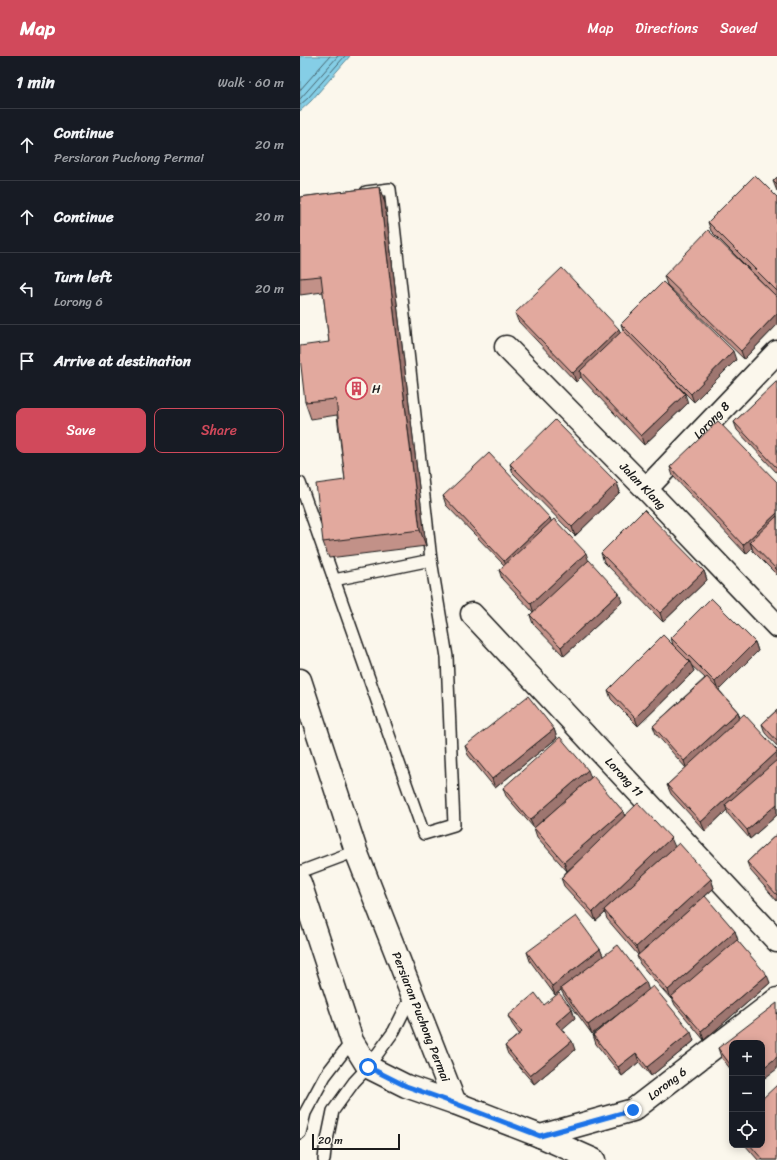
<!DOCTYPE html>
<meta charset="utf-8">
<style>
:root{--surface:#171b24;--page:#20242c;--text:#f1f3f6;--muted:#9ea1a6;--line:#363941;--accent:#d1495b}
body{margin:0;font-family:Sriracha,sans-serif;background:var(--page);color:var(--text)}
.controls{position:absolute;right:12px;bottom:12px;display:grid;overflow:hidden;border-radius:8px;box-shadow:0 2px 10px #0003}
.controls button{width:36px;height:36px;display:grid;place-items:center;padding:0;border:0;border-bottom:1px solid var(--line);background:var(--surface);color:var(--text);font:20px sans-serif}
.scale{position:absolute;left:12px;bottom:10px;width:88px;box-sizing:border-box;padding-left:4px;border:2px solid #1c1c1c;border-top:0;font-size:11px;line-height:14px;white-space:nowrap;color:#1c1c1c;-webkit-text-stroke:3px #fbf7ec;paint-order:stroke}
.stop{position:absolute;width:12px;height:12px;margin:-9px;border:3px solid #1a73e8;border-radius:50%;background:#fff}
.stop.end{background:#1a73e8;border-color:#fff;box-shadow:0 1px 4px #0008}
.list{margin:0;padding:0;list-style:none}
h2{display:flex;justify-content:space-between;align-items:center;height:52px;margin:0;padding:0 16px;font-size:17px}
h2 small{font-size:13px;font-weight:400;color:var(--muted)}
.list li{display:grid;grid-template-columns:26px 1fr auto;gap:12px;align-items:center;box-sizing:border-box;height:72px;padding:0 16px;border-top:1px solid var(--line)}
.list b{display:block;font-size:15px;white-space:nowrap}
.list p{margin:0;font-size:13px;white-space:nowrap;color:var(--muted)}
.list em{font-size:13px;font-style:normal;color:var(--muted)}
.actions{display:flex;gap:8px;padding:12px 16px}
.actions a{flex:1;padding:9px 0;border:1px solid var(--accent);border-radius:8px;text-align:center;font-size:14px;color:var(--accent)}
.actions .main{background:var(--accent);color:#fff}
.icon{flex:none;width:22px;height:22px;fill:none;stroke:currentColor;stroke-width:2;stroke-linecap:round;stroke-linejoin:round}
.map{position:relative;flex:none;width:477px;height:1104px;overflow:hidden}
header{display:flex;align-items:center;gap:24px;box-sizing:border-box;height:56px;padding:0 20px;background:var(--accent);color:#fff}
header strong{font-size:19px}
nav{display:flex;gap:22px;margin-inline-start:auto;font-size:14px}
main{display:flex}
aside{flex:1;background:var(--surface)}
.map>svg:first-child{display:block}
.water{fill:#85cee6;stroke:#5b8795}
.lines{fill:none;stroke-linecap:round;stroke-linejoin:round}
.shore{stroke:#46636d;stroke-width:1}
.service-casing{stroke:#1c1c1c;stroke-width:14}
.minor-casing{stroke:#1c1c1c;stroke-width:25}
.tertiary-casing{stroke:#1c1c1c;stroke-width:25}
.service{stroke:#fbf7ec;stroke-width:11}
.minor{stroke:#fbf7ec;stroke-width:22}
.tertiary{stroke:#fbf7ec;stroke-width:22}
.wall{fill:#c29188;stroke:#1c1c1c}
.shaded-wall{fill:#9e766f;stroke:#1c1c1c}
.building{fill:#e2a99e;stroke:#1c1c1c}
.route{stroke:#1a73e8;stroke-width:5}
.labels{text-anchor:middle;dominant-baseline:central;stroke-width:4;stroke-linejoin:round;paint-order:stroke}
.poi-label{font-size:12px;fill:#1c1c1c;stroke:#fbf7ec;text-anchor:start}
.street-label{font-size:12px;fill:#1c1c1c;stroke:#fbf7ec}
</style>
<header>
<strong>Map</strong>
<nav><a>Map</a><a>Directions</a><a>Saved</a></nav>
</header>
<main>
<aside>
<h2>1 min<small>Walk · 60 m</small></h2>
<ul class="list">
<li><svg class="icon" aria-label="ahead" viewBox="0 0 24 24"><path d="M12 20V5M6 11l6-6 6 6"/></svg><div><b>Continue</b><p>Persiaran Puchong Permai</p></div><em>20 m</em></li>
<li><svg class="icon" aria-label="ahead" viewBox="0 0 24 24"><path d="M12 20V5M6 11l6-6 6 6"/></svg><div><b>Continue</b></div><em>20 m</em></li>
<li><svg class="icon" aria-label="left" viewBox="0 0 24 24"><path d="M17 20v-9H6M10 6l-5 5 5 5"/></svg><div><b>Turn left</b><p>Lorong 6</p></div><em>20 m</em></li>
<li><svg class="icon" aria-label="arrive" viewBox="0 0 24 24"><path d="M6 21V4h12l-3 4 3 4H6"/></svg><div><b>Arrive at destination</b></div></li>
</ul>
<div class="actions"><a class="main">Save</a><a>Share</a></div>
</aside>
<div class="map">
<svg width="477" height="1104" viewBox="0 0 477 1104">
<rect width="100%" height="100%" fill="#fbf7ec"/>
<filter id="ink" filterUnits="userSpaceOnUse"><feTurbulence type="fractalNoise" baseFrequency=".025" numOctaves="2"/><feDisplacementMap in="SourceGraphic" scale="8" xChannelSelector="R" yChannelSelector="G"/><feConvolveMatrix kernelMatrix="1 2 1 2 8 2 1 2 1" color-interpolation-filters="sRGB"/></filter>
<g filter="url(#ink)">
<!-- water -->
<polygon class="water" points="0,0 50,0 11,45 0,55"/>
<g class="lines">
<!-- shore -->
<g class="shore">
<polyline points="0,34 30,0"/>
<polyline points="0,43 38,0"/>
<polyline points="0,49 8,42 45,0"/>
</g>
<defs>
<g id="service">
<polyline points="0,427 124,778 154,769 147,601 131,504 90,133 66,136"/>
<polyline points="34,524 131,504"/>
<polyline points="0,816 56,795"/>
<polyline points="0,1077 5,1057 25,1020 52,985"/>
<polyline points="24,1104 25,1094 33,1055 54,1026 68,1011 94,975 112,939"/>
</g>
<g id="minor">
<path id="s1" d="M206,291L346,433L477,570"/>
<path id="s2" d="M346,433L477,296"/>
<path id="s3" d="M172,558L477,885"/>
<polyline points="240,1080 294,1104"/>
</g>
<g id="tertiary">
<path id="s4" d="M0,624L56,795L155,1047"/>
<path id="s5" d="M0,827L52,985L68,1011L106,1030L155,1047L240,1080L333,1054L477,943"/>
</g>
</defs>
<!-- service casing -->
<use href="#service" class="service-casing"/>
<!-- minor casing -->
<use href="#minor" class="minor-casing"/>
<!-- tertiary casing -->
<use href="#tertiary" class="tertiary-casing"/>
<!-- service -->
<use href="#service" class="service"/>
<!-- minor -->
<use href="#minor" class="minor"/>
<!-- tertiary -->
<use href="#tertiary" class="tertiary"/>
</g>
<!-- wall -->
<g class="wall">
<polygon points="477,121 477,135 473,125"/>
<polygon points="79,131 85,147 126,490 29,502 23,486 45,424 37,359 11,363 5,346 29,286 23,236 0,239 0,141"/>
<polygon points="477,141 477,241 411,175 408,166"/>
<polygon points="364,220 477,241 477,269 444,303 367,229"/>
<polygon points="215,257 321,276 323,274 321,268 436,304 394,346 355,307 388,347 344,389 283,324 281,321 276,326 218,265"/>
<polygon points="477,326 477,417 437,374 434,366"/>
<polygon points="210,408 317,427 320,436 275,480 213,417"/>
<polygon points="370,411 477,426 477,519 453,495 452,492 446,498 373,420"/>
<polygon points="143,440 250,462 251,465 288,505 322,546 264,600 233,568 230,559 233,556 202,523 199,514 204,509 146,449"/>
<polygon points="301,497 404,515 407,524 363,566 304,506"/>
<polygon points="371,582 455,586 458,595 419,634 438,656 440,662 477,694 477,759 450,783 428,758 427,754 405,775 371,738 367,729 386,712 356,678 353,670 405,622 391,609 394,615 338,670 311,643 308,634 373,589"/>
<polygon points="477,654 477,690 465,677 462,668"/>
<polygon points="254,673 257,682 195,732 168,699 165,690"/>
<polygon points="291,722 323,755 325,760 374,791 411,823 414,832 402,843 435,875 437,884 470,927 404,984 375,949 372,942 371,943 340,908 337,900 338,899 307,863 305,857 296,865 264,830 261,822 267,815 237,781 234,772 206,740 203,732"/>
<polygon points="477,778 477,845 450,814 447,806"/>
<polygon points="300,893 303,900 348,933 394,985 351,1020 339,1006 322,1020 296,988 293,979 316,960 292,978 264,940 261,934 255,939 230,905 227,896"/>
<polygon points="244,949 275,962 261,973 275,994 234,1028 208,998 205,990 219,978 212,968 208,960"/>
<polygon points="432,987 432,1015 421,1001 418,992"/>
<polygon points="445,1089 462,1089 477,1104 458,1104"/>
</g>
<!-- shaded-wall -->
<g class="shaded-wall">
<polygon points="79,131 85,147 126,490 120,474"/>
<polygon points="477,257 477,269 444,303 441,295"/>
<polygon points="319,273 322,282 280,315 281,321 276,326 273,317"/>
<polygon points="433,295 436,304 394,346 391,338"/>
<polygon points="385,338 388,347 344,389 341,380"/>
<polygon points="317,427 320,436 275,480 272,471"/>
<polygon points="477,457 477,468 450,486 452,492 446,498 443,489"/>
<polygon points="250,462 253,471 208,513 204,505"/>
<polygon points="286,497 289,506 234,557 231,548"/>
<polygon points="404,515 407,524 363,566 360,557"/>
<polygon points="319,537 322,546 264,600 261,591"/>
<polygon points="455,586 458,595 418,635 415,626"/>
<polygon points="390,606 394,615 338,670 335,662"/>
<polygon points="438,656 441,665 387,714 384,705"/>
<polygon points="254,673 257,682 195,732 192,723"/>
<polygon points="477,696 477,708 425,749 427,754 405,775 401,766"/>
<polygon points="288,714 291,722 234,772 230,764"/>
<polygon points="477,748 477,759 450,783 447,774"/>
<polygon points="323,755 326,764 267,815 264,806"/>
<polygon points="371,782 375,791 304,854 305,857 296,865 293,856"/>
<polygon points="411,823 414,832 339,899 336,891"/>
<polygon points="435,875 438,884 372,942 371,941 372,942 371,943 368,934"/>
<polygon points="300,893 304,902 261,932 261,934 255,939 252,930"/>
<polygon points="467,919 470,927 404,984 401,975"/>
<polygon points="346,926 349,935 292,978 288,969"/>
<polygon points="272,953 275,962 259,976 256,967"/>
<polygon points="391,976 394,985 351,1020 347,1011"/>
<polygon points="272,985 275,994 234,1028 230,1020"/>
<polygon points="336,997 339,1006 322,1020 318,1011"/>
<polygon points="477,1001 477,1013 462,1024 462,1013"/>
</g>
<!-- building -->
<g class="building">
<polygon points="455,119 477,141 477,235 408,166"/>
<polygon points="477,121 477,129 473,125"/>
<polygon points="79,131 120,474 23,486 16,428 45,424 36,343 5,346 0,301 0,290 29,286 21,220 0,222 0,141"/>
<polygon points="408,174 477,241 477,257 441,295 364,220"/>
<polygon points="262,212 319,273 273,317 215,257"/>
<polygon points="363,226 433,295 391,338 321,268"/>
<polygon points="323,274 385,338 341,380 280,315"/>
<polygon points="476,326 477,326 477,412 434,366"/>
<polygon points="255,364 317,427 272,471 210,408"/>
<polygon points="418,365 477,426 477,457 443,489 370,411"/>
<polygon points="189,397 250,462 204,505 143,440"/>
<polygon points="344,454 404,515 360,557 301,497"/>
<polygon points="477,460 477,514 450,486"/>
<polygon points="254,463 286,497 231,548 199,514"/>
<polygon points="289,504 319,537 261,591 230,559"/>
<polygon points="411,542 455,586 415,626 371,582"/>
<polygon points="363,579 390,606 335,662 308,634"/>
<polygon points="407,621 438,656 384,705 353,670"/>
<polygon points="228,640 254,673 192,723 165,690"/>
<polygon points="477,654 477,685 462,668"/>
<polygon points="444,658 477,694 477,696 401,766 367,729"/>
<polygon points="260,681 288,714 230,764 203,732"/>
<polygon points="477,704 477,748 447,774 425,749"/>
<polygon points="293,720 323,755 264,806 234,772"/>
<polygon points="338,747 371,782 293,856 261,822"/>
<polygon points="477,778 477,839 447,806"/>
<polygon points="379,787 411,823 336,891 304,854"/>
<polygon points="405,840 435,875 368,934 337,900"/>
<polygon points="276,860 300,893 252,930 227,896"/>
<polygon points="437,884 467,919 401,975 371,941"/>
<polygon points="318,889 346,926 288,969 261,932"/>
<polygon points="353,930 391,976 347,1011 336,997 318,1011 293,979"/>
<polygon points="235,937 244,949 259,937 272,953 256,967 272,985 230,1020 205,990 222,976 208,960"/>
<polygon points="477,947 477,1001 462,1013 462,987 432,987 432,1011 418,992"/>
<polygon points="477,1029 477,1104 463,1104 450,1089 462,1089 462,1043"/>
</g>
</g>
<g class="lines" filter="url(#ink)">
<!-- route -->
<polyline class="route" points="68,1011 106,1030 154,1047 240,1080 333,1054"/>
</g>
<!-- icons -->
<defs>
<symbol id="building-ring" viewBox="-11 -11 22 22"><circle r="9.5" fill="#fbf7ec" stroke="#d1495b" stroke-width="1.5"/><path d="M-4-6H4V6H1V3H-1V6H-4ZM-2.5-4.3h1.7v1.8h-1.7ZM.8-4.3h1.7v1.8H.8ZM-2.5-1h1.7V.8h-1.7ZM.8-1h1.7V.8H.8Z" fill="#d1495b"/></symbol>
</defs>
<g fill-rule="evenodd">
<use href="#building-ring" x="44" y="320" width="25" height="25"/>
</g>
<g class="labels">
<!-- poi labels -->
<g class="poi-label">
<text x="72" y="333">H</text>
</g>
<!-- street labels -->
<g class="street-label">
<text stroke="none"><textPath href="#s2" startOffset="95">Lorong 8</textPath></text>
<text stroke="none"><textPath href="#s1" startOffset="195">Jalan Klang</textPath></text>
<text stroke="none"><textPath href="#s3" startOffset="223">Lorong 11</textPath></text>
<text stroke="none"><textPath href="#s4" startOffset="358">Persiaran Puchong Permai</textPath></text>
<text stroke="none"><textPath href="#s5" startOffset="522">Lorong 6</textPath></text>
</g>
</g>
</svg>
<div class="controls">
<button>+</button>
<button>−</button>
<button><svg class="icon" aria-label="locate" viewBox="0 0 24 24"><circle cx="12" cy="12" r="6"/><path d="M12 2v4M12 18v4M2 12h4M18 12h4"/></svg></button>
</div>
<div class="scale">20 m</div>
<div class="stop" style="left:68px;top:1011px"></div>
<div class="stop end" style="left:333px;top:1054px"></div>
</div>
</main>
